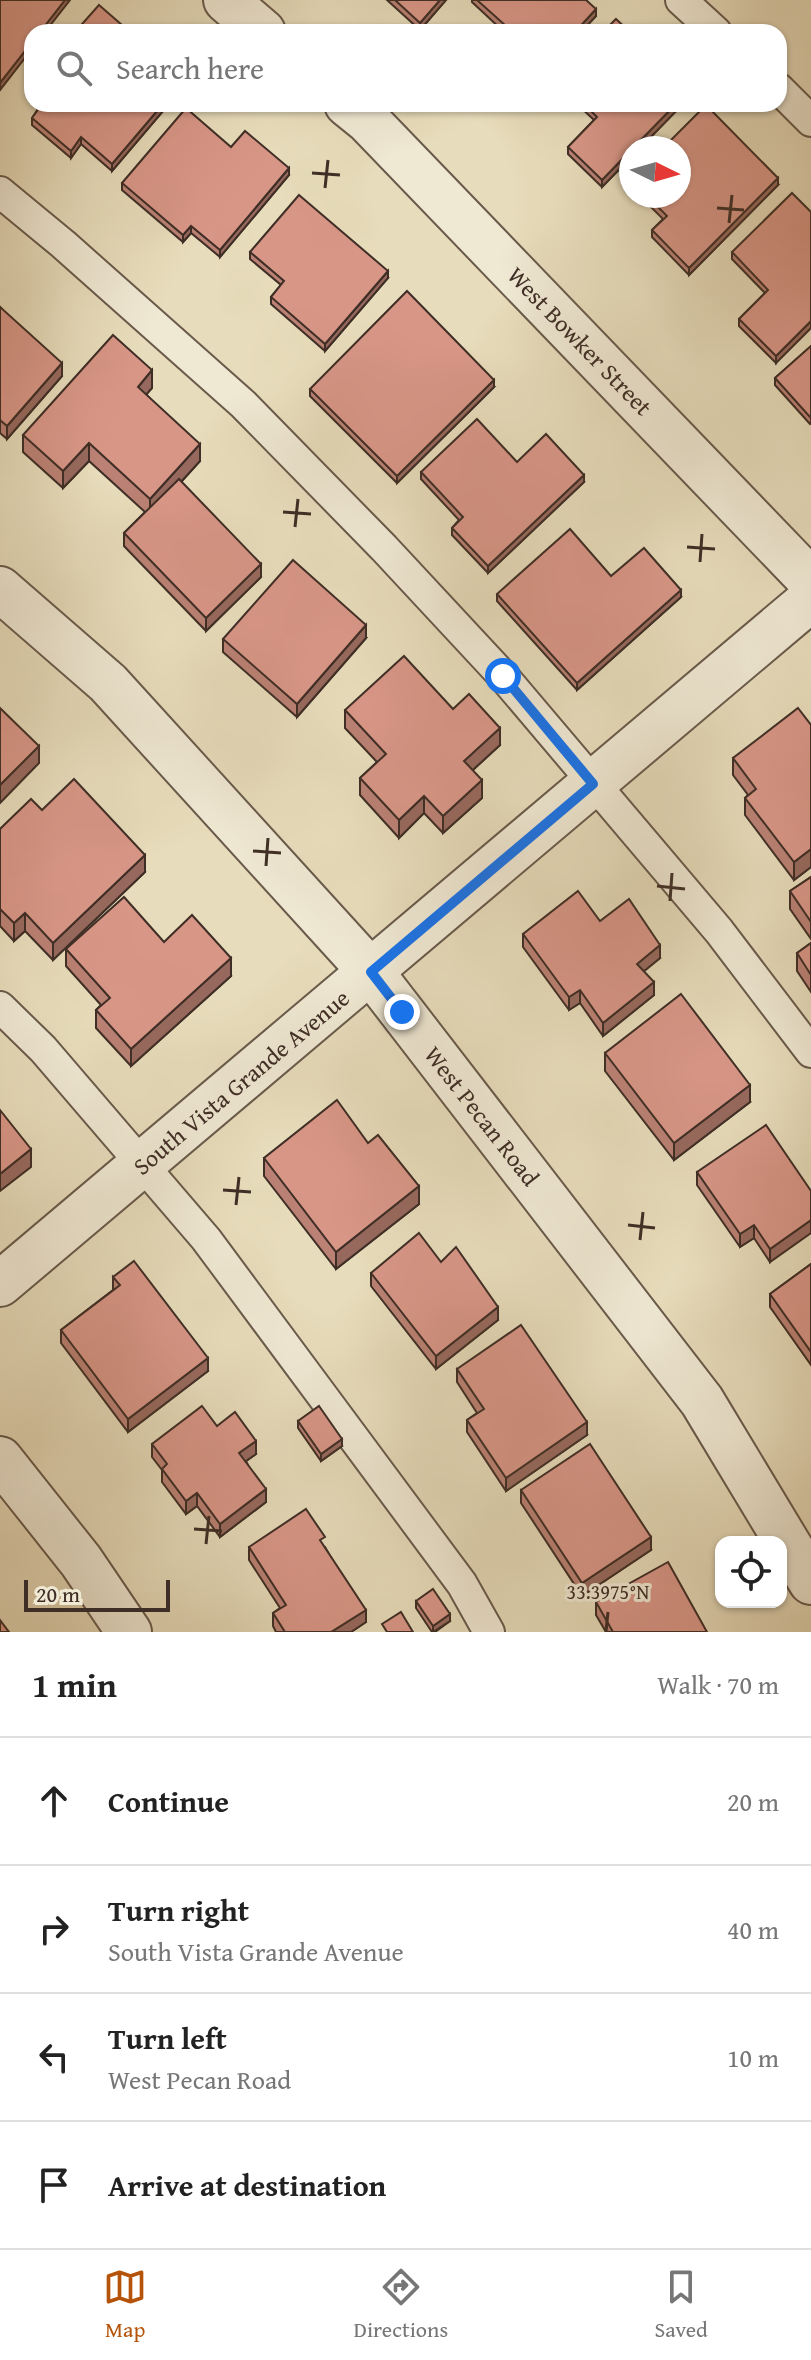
<!DOCTYPE html>
<meta charset="utf-8">
<style>
:root{--surface:#fff;--page:#f6f6f6;--text:#222;--muted:#767676;--line:#e0e0e0;--accent:#b45309}
body{margin:0;font-family:"Gentium Book Plus",serif;background:var(--page);color:var(--text)}
.controls{position:absolute;right:24px;bottom:24px;display:grid;overflow:hidden;border-radius:16px;box-shadow:0 2px 6px #0004}
.controls button{width:72px;height:72px;display:grid;place-items:center;padding:0;border:0;border-bottom:2px solid var(--line);background:var(--surface);color:var(--text);font:40px sans-serif}
.compass{position:absolute;left:619px;top:136px;width:72px;height:72px;border-radius:50%;background:var(--surface);box-shadow:0 2px 6px #0004;rotate:95deg}
.scale{position:absolute;left:24px;bottom:20px;width:146px;box-sizing:border-box;padding-left:8px;border:4px solid #3f2e26;border-top:0;font-size:22px;line-height:28px;white-space:nowrap;color:#3f2e26;-webkit-text-stroke:6px #efe8d3;paint-order:stroke}
.stop{position:absolute;width:24px;height:24px;margin:-18px;border:6px solid #1a73e8;border-radius:50%;background:#fff}
.stop.end{background:#1a73e8;border-color:#fff;box-shadow:0 2px 8px #0008}
.list{margin:0;padding:0;list-style:none}
h2{display:flex;justify-content:space-between;align-items:center;height:104px;margin:0;padding:0 32px;font-size:34px}
h2 small{font-size:26px;font-weight:400;color:var(--muted)}
.list li{display:grid;grid-template-columns:52px 1fr auto;gap:24px;align-items:center;box-sizing:border-box;height:128px;padding:0 32px;border-top:2px solid var(--line)}
.list b{display:block;font-size:30px;white-space:nowrap}
.list p{margin:0;font-size:26px;white-space:nowrap;color:var(--muted)}
.list em{font-size:26px;font-style:normal;color:var(--muted)}
.icon{flex:none;width:44px;height:44px;fill:none;stroke:currentColor;stroke-width:2;stroke-linecap:round;stroke-linejoin:round}
.map{position:relative;flex:none;width:811px;height:1632px;overflow:hidden}
.search{position:absolute;background:var(--surface);box-shadow:0 2px 6px #0004;left:24px;right:24px;top:24px;height:88px;display:flex;align-items:center;gap:20px;box-sizing:border-box;padding:0 28px;border-radius:24px;color:var(--muted);font-size:30px}
.sheet{height:616px;background:var(--surface)}
nav{display:flex;justify-content:space-around;align-items:center;box-sizing:border-box;height:112px;border-top:2px solid var(--line);background:var(--surface);font-size:22px;color:var(--muted)}
nav a{display:grid;justify-items:center;gap:4px}
nav .on{color:var(--accent)}
.map>svg:first-child{display:block}
.lines{fill:none;stroke-linecap:round;stroke-linejoin:round}
.lane-casing{stroke:#695a4b;stroke-width:34}
.street-casing{stroke:#695a4b;stroke-width:48}
.lane{stroke:#efe8d3;stroke-width:30}
.street{stroke:#efe8d3;stroke-width:44}
.wall{fill:#ba8174;stroke:#3f2e26;stroke-width:2}
.shaded-wall{fill:#97695e;stroke:#3f2e26;stroke-width:2}
.building{fill:#d89687;stroke:#3f2e26;stroke-width:2}
.route{stroke:#1a73e8;stroke-width:10}
.ticks{fill:none;stroke:#3f2e26;stroke-width:3}
.labels{text-anchor:middle;dominant-baseline:central;stroke-width:6;stroke-linejoin:round;paint-order:stroke}
.street-label{font-size:24px;fill:#3f2e26;stroke:#efe8d3}
.ticks-label{font-size:20px;text-anchor:middle;fill:#3f2e26;stroke:#efe8d3;stroke-width:6;stroke-linejoin:round;paint-order:stroke}
</style>
<div class="map">
<svg width="811" height="1632" viewBox="0 0 811 1632">
<rect width="100%" height="100%" fill="#e7dcbb"/>
<filter id="stains"><feTurbulence type="fractalNoise" baseFrequency=".0025" numOctaves="4"/><feColorMatrix values="0 0 0 0 .2 0 0 0 0 .09 0 0 0 0 .02 0 0 0 .5 -.17"/></filter>
<radialGradient id="worn" r=".72"><stop offset=".6" stop-color="#630" stop-opacity="0"/><stop offset="1" stop-color="#630" stop-opacity=".3"/></radialGradient>
<g class="lines">
<defs>
<g id="lane">
<polyline points="681,0 716,32"/>
<polyline points="779,89 811,121"/>
<polyline points="0,192 63,244 243,404 384,548 503,676 719,931 811,1052"/>
<polyline points="0,1007 43,1049 206,1239 462,1584 489,1632"/>
</g>
<g id="street">
<polyline points="226,0 263,32"/>
<polyline points="347,104 368,121 811,581"/>
<polyline points="0,589 108,683 371,972 702,1401 811,1582"/>
<polyline points="0,1284 811,599"/>
<polyline points="0,1459 81,1561 129,1632"/>
</g>
</defs>
<!-- lane casing -->
<use href="#lane" class="lane-casing"/>
<!-- street casing -->
<use href="#street" class="street-casing"/>
<!-- lane -->
<use href="#lane" class="lane"/>
<!-- street -->
<use href="#street" class="street"/>
</g>
<!-- wall -->
<g class="wall">
<polygon points="387,0 446,0 420,30"/>
<polygon points="472,0 586,0 596,16 581,32 500,32 502,30 472,2"/>
<polygon points="32,80 32,98 27,92 27,85"/>
<polygon points="38,104 169,104 112,171 81,144 71,158 32,125 32,118 40,106"/>
<polygon points="577,104 683,104 602,187 568,154 568,147 594,120"/>
<polygon points="231,147 289,175 220,257 191,233 183,242 122,190 122,183"/>
<polygon points="778,185 689,275 652,237 652,230 663,219 640,196 679,196"/>
<polygon points="811,212 776,363 739,326 739,319 765,293 732,259 732,252"/>
<polygon points="250,252 388,278 325,351 271,304 271,297 281,285 250,259"/>
<polygon points="0,307 62,376 7,439 0,433"/>
<polygon points="811,346 811,423 810,424 775,385 775,378"/>
<polygon points="494,387 397,483 310,396 310,389"/>
<polygon points="152,388 146,394 200,461 181,482 261,577 206,631 124,546 124,533 145,512 89,461 63,488 23,452 23,435"/>
<polygon points="517,462 584,482 488,573 452,535 452,528 459,520 421,479 421,472"/>
<polygon points="611,576 681,597 577,690 497,601 497,594"/>
<polygon points="366,638 297,717 223,652 223,639"/>
<polygon points="453,709 500,745 473,770 482,798 443,833 424,813 399,838 360,795 360,778 377,762 345,728 345,710"/>
<polygon points="811,725 811,867 794,880 745,815 745,798 748,795 733,775 733,758"/>
<polygon points="42,810 145,872 53,960 25,931 14,941 0,926 0,829"/>
<polygon points="811,877 811,939 790,909 790,891"/>
<polygon points="600,921 660,958 644,971 654,995 603,1036 580,1003 569,1010 523,947 523,934"/>
<polygon points="164,942 231,976 131,1066 96,1028 96,1010 101,1005 66,966 66,949"/>
<polygon points="811,943 811,992 797,971 797,953"/>
<polygon points="605,1053 750,1102 674,1160 605,1071"/>
<polygon points="368,1143 419,1204 336,1269 264,1176 264,1158"/>
<polygon points="697,1172 811,1191 770,1262 754,1238 740,1247 697,1185"/>
<polygon points="441,1262 498,1320 436,1369 371,1286 371,1273"/>
<polygon points="811,1264 811,1365 770,1307 770,1294"/>
<polygon points="113,1277 208,1371 128,1432 61,1343 61,1330 113,1290"/>
<polygon points="457,1369 587,1435 506,1491 467,1432 467,1420 477,1413 457,1382"/>
<polygon points="298,1421 342,1446 321,1461 298,1428"/>
<polygon points="217,1426 256,1454 246,1461 266,1502 220,1537 197,1506 186,1514 162,1482 162,1470 152,1457 152,1444"/>
<polygon points="521,1490 651,1550 582,1596 521,1503"/>
<polygon points="249,1547 325,1547 366,1622 351,1632 276,1632 273,1626 273,1613 280,1608 249,1560"/>
<polygon points="416,1601 450,1621 435,1632 432,1632 416,1608"/>
<polygon points="596,1602 707,1632 606,1632 596,1615"/>
</g>
<!-- shaded-wall -->
<g class="shaded-wall">
<polygon points="65,0 70,0 45,32 40,32"/>
<polygon points="440,0 446,0 420,30 420,23"/>
<polygon points="596,9 596,16 581,32 575,32"/>
<polygon points="32,42 32,49 0,90 0,83"/>
<polygon points="163,104 169,104 112,171 112,164"/>
<polygon points="676,104 683,104 640,148 633,148"/>
<polygon points="81,137 81,144 71,158 71,151"/>
<polygon points="631,150 631,157 602,187 602,180"/>
<polygon points="289,168 289,175 220,257 220,250"/>
<polygon points="778,178 778,185 689,275 689,268"/>
<polygon points="191,226 191,233 183,242 183,235"/>
<polygon points="388,271 388,278 325,351 325,344"/>
<polygon points="811,321 811,328 776,363 776,356"/>
<polygon points="62,363 62,376 7,439 7,426"/>
<polygon points="152,370 152,388 138,404 138,387"/>
<polygon points="494,380 494,387 397,483 397,476"/>
<polygon points="89,443 89,461 63,488 63,471"/>
<polygon points="200,444 200,461 150,516 150,499"/>
<polygon points="584,475 584,482 488,573 488,566"/>
<polygon points="261,564 261,577 206,631 206,618"/>
<polygon points="681,590 681,597 577,690 577,683"/>
<polygon points="366,625 366,638 297,717 297,704"/>
<polygon points="500,728 500,745 464,778 464,761"/>
<polygon points="39,746 39,763 0,803 0,785"/>
<polygon points="482,780 482,798 443,833 443,816"/>
<polygon points="424,796 424,813 399,838 399,820"/>
<polygon points="811,849 811,867 794,880 794,862"/>
<polygon points="145,855 145,872 53,960 53,943"/>
<polygon points="25,913 25,931 14,941 14,923"/>
<polygon points="660,945 660,958 637,977 637,964"/>
<polygon points="231,958 231,976 131,1066 131,1049"/>
<polygon points="654,982 654,995 603,1036 603,1023"/>
<polygon points="580,990 580,1003 569,1010 569,997"/>
<polygon points="750,1085 750,1102 674,1160 674,1143"/>
<polygon points="31,1149 31,1167 0,1191 0,1174"/>
<polygon points="419,1186 419,1204 336,1269 336,1252"/>
<polygon points="811,1220 811,1233 770,1262 770,1249"/>
<polygon points="754,1225 754,1238 740,1247 740,1234"/>
<polygon points="498,1307 498,1320 436,1369 436,1356"/>
<polygon points="208,1358 208,1371 128,1432 128,1419"/>
<polygon points="587,1422 587,1435 506,1491 506,1478"/>
<polygon points="342,1439 342,1446 321,1461 321,1454"/>
<polygon points="256,1441 256,1454 239,1466 239,1453"/>
<polygon points="266,1489 266,1502 220,1537 220,1524"/>
<polygon points="197,1493 197,1506 186,1514 186,1501"/>
<polygon points="651,1537 651,1550 582,1596 582,1583"/>
<polygon points="366,1610 366,1622 351,1632 331,1632"/>
<polygon points="450,1614 450,1621 433,1632 433,1626"/>
</g>
<!-- building -->
<g class="building">
<polygon points="0,0 65,0 40,32 32,32 32,42 0,83"/>
<polygon points="395,0 440,0 420,23"/>
<polygon points="477,0 586,0 596,9 575,32 500,32 506,26"/>
<polygon points="99,5 130,32 75,32"/>
<polygon points="616,19 630,32 603,32"/>
<polygon points="32,80 32,91 27,85"/>
<polygon points="42,104 163,104 112,164 81,137 71,151 32,118"/>
<polygon points="584,104 676,104 633,148 631,148 631,150 602,180 568,147 597,117"/>
<polygon points="706,105 778,178 689,268 652,230 667,216 647,196 679,196 679,148 663,148"/>
<polygon points="186,108 231,147 245,131 289,168 220,250 191,226 183,235 122,183"/>
<polygon points="792,193 811,212 811,321 776,356 739,319 768,290 732,252"/>
<polygon points="299,195 388,271 325,344 271,297 284,281 250,252"/>
<polygon points="407,291 494,380 397,476 310,389"/>
<polygon points="0,307 62,363 7,426 0,420"/>
<polygon points="113,335 152,370 138,387 200,444 150,499 89,443 63,471 23,435"/>
<polygon points="811,346 811,416 810,417 775,378"/>
<polygon points="477,419 517,462 546,434 584,475 488,566 452,528 463,517 421,472"/>
<polygon points="179,479 261,564 206,618 124,533"/>
<polygon points="570,529 611,576 644,548 681,590 577,683 497,594"/>
<polygon points="293,560 366,625 297,704 223,639"/>
<polygon points="404,656 453,709 469,694 500,728 464,761 482,780 443,816 424,796 399,820 360,778 386,754 345,710"/>
<polygon points="0,708 39,746 0,785"/>
<polygon points="798,708 811,725 811,849 794,862 745,798 756,789 733,758"/>
<polygon points="74,779 145,855 53,943 25,913 14,923 0,909 0,829 31,799 42,810"/>
<polygon points="811,877 811,922 790,891"/>
<polygon points="578,891 600,921 629,899 660,945 637,964 654,982 603,1023 580,990 569,997 523,934"/>
<polygon points="124,897 164,942 192,915 231,958 131,1049 96,1010 110,998 66,949"/>
<polygon points="811,943 811,975 797,953"/>
<polygon points="681,994 750,1085 674,1143 605,1053"/>
<polygon points="337,1100 368,1143 378,1135 419,1186 336,1252 264,1158"/>
<polygon points="0,1110 31,1149 0,1174"/>
<polygon points="766,1125 811,1191 811,1220 770,1249 754,1225 740,1234 697,1172"/>
<polygon points="419,1233 441,1262 456,1247 498,1307 436,1356 371,1273"/>
<polygon points="134,1261 208,1358 128,1419 61,1330 120,1285 113,1277"/>
<polygon points="811,1264 811,1352 770,1294"/>
<polygon points="521,1325 587,1422 506,1478 467,1420 484,1409 457,1369"/>
<polygon points="202,1406 217,1426 235,1412 256,1441 239,1453 266,1489 220,1524 197,1493 186,1501 162,1469 167,1464 152,1444"/>
<polygon points="319,1406 342,1439 321,1454 298,1421"/>
<polygon points="590,1444 651,1537 582,1583 521,1490"/>
<polygon points="306,1509 325,1537 320,1540 366,1610 331,1632 285,1632 273,1613 286,1605 249,1547"/>
<polygon points="668,1562 707,1632 613,1632 596,1602"/>
<polygon points="433,1589 450,1614 433,1626 416,1601"/>
<polygon points="401,1612 413,1632 387,1632 382,1624"/>
<polygon points="0,1620 9,1632 0,1632"/>
</g>
<g class="lines">
<!-- route -->
<polyline class="route" points="402,1012 371,972 593,784 503,676"/>
</g>
<!-- ticks -->
<path class="ticks" d="M312,173L340,175M325,188L328,160M717,208L744,210M729,223L732,195M283,512L311,514M295,527L298,499M687,547L715,549M700,562L702,534M253,851L281,853M266,866L268,838M657,886L685,889M670,901L672,873M223,1190L251,1192M236,1205L239,1177M628,1225L655,1228M640,1240L643,1212M194,1529L222,1531M206,1544L209,1516M606,1632L608,1612"/>
<g class="labels">
<!-- street labels -->
<g class="street-label">
<text transform="translate(580 341) rotate(46)">West Bowker Street</text>
<text transform="translate(241 1082) rotate(-40)">South Vista Grande Avenue</text>
<text transform="translate(482 1116) rotate(52)">West Pecan Road</text>
</g>
</g>
<g class="ticks-label">
<text x="608" y="1599">33.3975°N</text>
</g>
<rect width="100%" height="100%" filter="url(#stains)"/>
<rect width="100%" height="100%" fill="url(#worn)"/>
</svg>
<div class="controls">
<button><svg class="icon" aria-label="locate" viewBox="0 0 24 24"><circle cx="12" cy="12" r="6"/><path d="M12 2v4M12 18v4M2 12h4M18 12h4"/></svg></button>
</div>
<svg class="compass" viewBox="-18 -18 36 36"><path d="M0-13l5 13h-10z" fill="#e53935"/><path d="M0 13l5-13h-10z" fill="#767676"/></svg>
<div class="scale">20 m</div>
<div class="stop" style="left:503px;top:676px"></div>
<div class="stop end" style="left:402px;top:1012px"></div>
<div class="search"><svg class="icon" aria-label="search" viewBox="0 0 24 24"><circle cx="10" cy="10" r="6"/><path d="M15 15l6 6"/></svg>Search here</div>
</div>
<section class="sheet">
<h2>1 min<small>Walk · 70 m</small></h2>
<ul class="list">
<li><svg class="icon" aria-label="ahead" viewBox="0 0 24 24"><path d="M12 20V5M6 11l6-6 6 6"/></svg><div><b>Continue</b></div><em>20 m</em></li>
<li><svg class="icon" aria-label="right" viewBox="0 0 24 24"><path d="M7 20v-9h11M14 6l5 5-5 5"/></svg><div><b>Turn right</b><p>South Vista Grande Avenue</p></div><em>40 m</em></li>
<li><svg class="icon" aria-label="left" viewBox="0 0 24 24"><path d="M17 20v-9H6M10 6l-5 5 5 5"/></svg><div><b>Turn left</b><p>West Pecan Road</p></div><em>10 m</em></li>
<li><svg class="icon" aria-label="arrive" viewBox="0 0 24 24"><path d="M6 21V4h12l-3 4 3 4H6"/></svg><div><b>Arrive at destination</b></div></li>
</ul>
</section>
<nav>
<a class="on"><svg class="icon" aria-label="map" viewBox="0 0 24 24"><path d="M3 6l6-2 6 2 6-2v14l-6 2-6-2-6 2zM9 4v14M15 6v14"/></svg>Map</a>
<a><svg class="icon" aria-label="directions" viewBox="0 0 24 24"><path d="M12 3l9 9-9 9-9-9zM9 14v-3h6M13 9l2 2-2 2"/></svg>Directions</a>
<a><svg class="icon" aria-label="saved" viewBox="0 0 24 24"><path d="M7 4h10v16l-5-4-5 4z"/></svg>Saved</a>
</nav>
